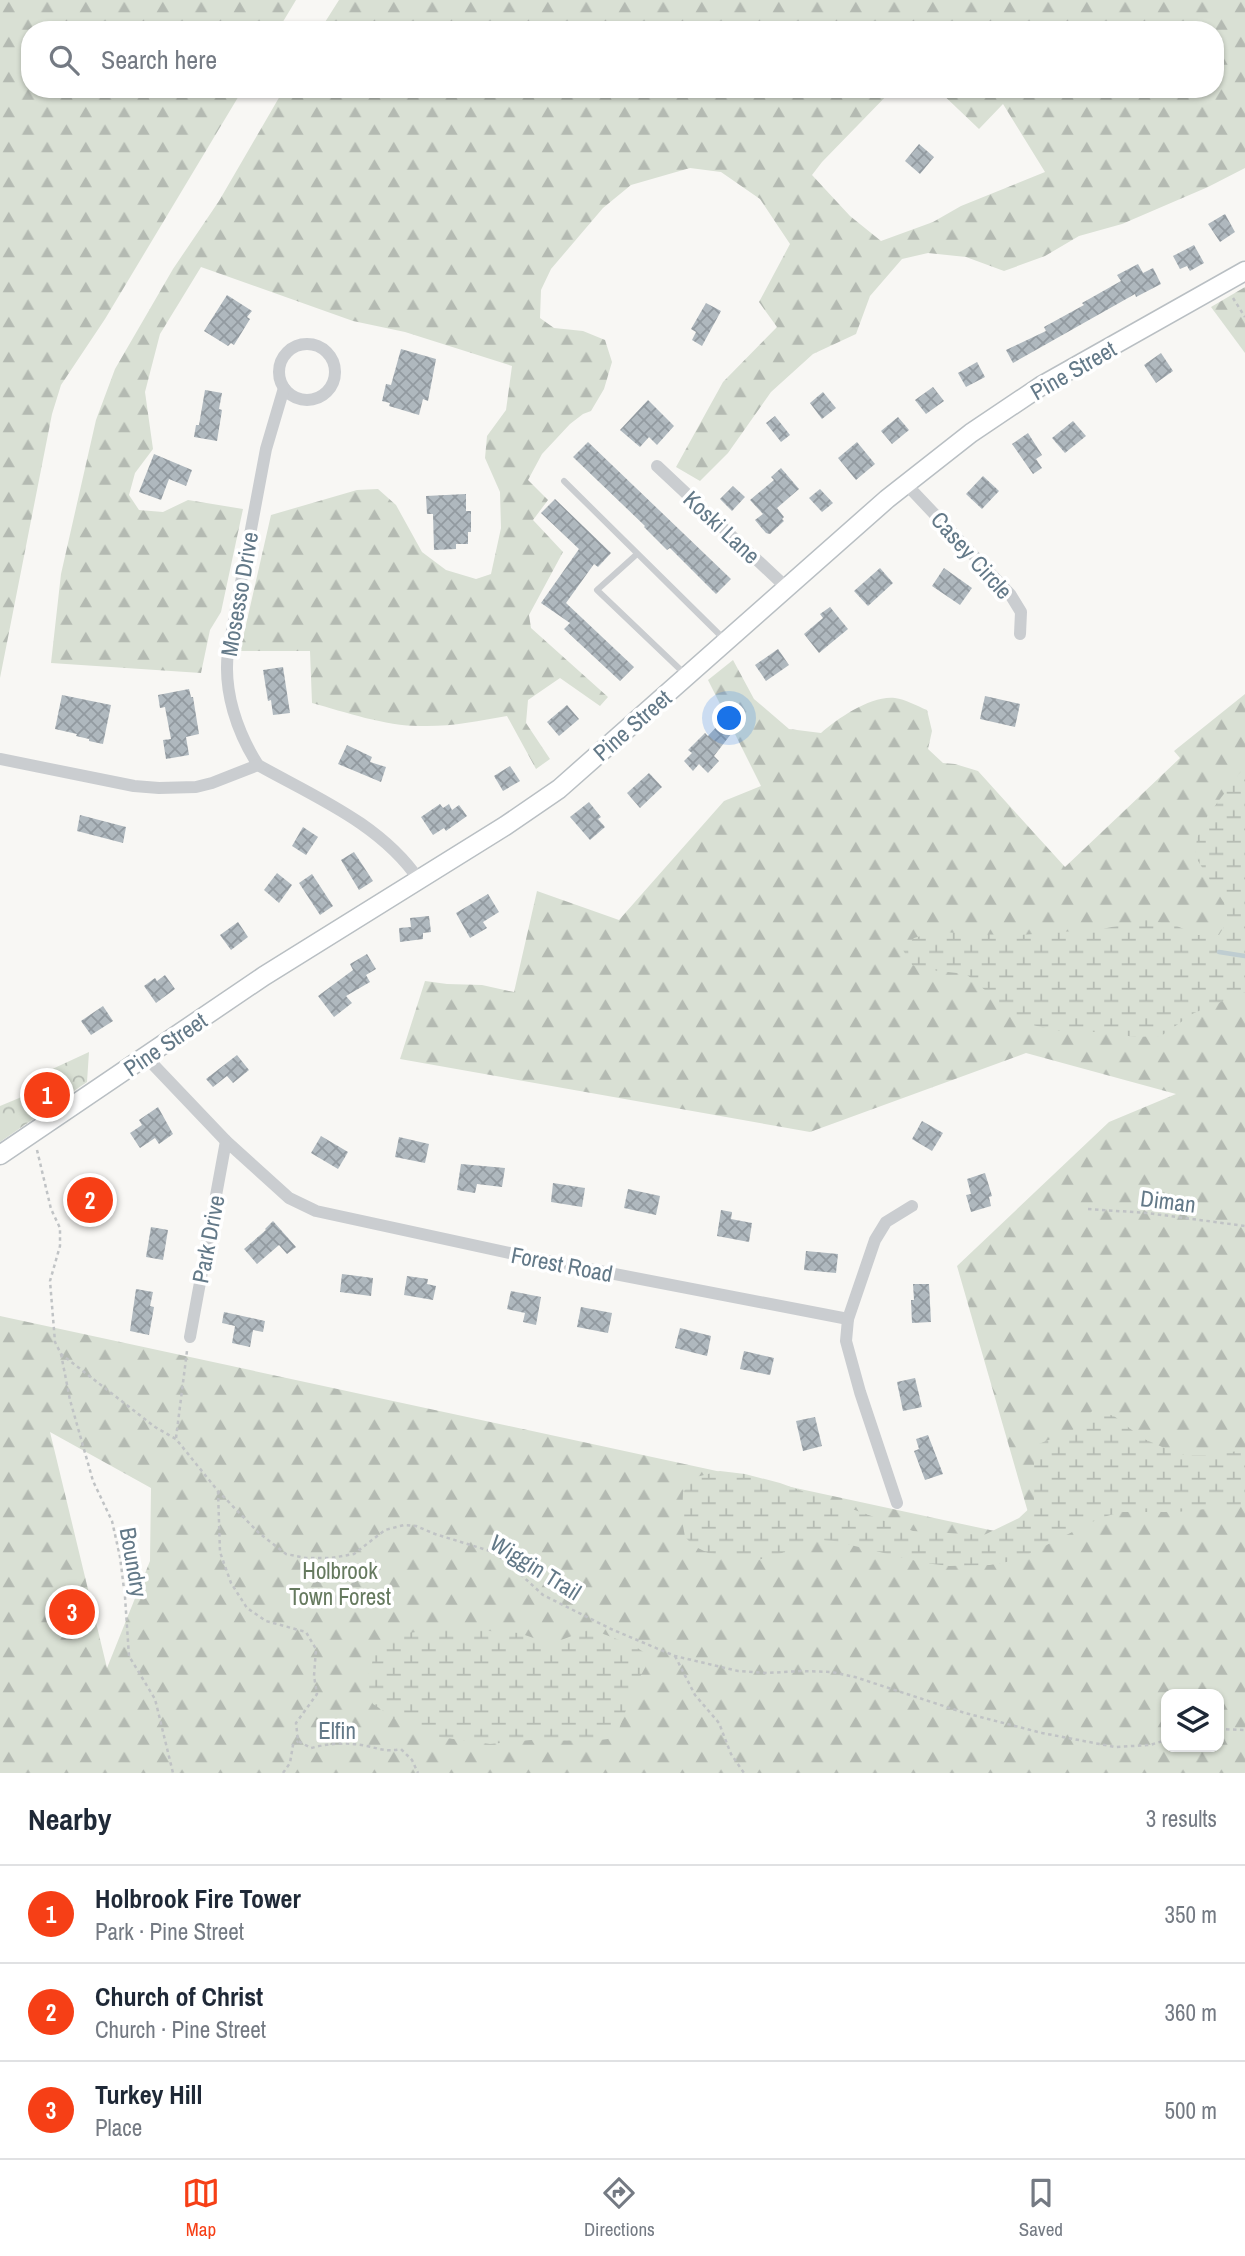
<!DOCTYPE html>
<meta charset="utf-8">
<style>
:root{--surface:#fff;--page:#f6f6f7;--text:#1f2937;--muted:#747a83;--line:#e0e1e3;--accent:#f63f16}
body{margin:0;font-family:"Archivo Narrow",sans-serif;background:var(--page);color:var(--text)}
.controls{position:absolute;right:21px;bottom:21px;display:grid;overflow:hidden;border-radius:14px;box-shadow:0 2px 5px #0004}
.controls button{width:63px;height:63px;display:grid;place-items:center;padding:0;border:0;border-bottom:2px solid var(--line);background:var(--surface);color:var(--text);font:35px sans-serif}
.you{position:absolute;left:730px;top:719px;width:24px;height:24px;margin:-18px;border:5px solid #fff;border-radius:50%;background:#1a73e8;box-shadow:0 0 0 10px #1a73e833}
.badge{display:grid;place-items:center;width:46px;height:46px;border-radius:50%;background:var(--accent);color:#fff;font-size:23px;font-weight:700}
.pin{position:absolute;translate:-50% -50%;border:4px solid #fff;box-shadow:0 2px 7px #0006}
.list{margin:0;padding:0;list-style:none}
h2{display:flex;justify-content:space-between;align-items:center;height:91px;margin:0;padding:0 28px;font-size:30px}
h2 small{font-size:23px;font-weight:400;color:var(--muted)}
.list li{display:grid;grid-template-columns:46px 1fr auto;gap:21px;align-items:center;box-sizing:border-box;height:98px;padding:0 28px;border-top:2px solid var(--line)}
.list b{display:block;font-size:26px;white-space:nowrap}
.list p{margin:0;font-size:23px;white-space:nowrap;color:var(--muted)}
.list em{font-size:23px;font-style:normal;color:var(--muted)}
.icon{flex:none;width:38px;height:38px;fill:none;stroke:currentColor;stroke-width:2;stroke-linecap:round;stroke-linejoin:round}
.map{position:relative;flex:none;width:1245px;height:1773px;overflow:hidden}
.search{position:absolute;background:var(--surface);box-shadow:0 2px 5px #0004;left:21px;right:21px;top:21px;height:77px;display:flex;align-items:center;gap:18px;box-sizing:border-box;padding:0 24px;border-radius:28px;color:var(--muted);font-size:26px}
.sheet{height:385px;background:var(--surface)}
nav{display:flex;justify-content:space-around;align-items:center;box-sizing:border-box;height:98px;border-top:2px solid var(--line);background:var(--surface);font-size:19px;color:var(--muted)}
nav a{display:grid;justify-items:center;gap:4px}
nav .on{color:var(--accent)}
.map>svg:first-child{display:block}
.forest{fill:url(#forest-firs);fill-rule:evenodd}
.wetland{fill:url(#wetland-marsh)}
.park{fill:url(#park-crowns)}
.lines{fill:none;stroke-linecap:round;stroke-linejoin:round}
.stream{stroke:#bfcdd1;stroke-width:4.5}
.building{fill:url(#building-cross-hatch)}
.secondary-casing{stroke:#b9bfc3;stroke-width:21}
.path{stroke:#c0c3c5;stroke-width:2.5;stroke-dasharray:3.5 3.5;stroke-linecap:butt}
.lane{stroke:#cacdd0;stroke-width:6}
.street{stroke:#cacdd0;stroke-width:12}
.secondary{stroke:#fff;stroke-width:18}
.labels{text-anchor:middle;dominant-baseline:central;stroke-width:7;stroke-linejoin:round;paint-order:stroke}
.street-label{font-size:23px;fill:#637988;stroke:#fff}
.park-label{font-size:23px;fill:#667a5f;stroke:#fff}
</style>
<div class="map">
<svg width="1245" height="1773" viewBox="0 0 1245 1773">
<defs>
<pattern id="forest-firs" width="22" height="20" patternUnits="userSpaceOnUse" patternTransform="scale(1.75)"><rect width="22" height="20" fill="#d9e0d4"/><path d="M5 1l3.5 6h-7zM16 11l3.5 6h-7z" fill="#b4bab2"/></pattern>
<pattern id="wetland-marsh" width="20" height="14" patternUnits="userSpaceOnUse" patternTransform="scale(1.75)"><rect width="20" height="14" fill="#d9e0d4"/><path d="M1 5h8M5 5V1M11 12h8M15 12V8" fill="none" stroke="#b4bab2"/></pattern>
<pattern id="park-crowns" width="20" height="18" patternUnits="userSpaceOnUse" patternTransform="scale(1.75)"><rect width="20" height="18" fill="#d9e0d4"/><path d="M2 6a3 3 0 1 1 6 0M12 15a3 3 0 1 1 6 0" fill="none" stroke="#b4bab2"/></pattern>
<pattern id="building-cross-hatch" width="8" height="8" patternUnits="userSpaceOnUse" patternTransform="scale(1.75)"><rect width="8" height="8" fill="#afb8be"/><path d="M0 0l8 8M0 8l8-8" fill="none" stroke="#929aa0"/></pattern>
</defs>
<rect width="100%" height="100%" fill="#f8f7f4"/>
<!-- forest -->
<g class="forest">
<polygon points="0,0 296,0 278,30 30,30 30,89 243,89 105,319 61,385 52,414 0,678"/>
<path d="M339,0H1245V168L1208,187L1122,224L1079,236L1045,256L1004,271L966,257L928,253L902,259L870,296L856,334L813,354L771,392L728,453L700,481L676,467L723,382L777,327L759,302L790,244L760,199L721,172L690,168L631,185L603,208L551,269L541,290L540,318L554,328L583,331L605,340L612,362L604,389L591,411L583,414L570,424L542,454L528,480L548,500L533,520L563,552L529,615L531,628L608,697L600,706L560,678L528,700L526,723L550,759L536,769L507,716C478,721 450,727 420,726C385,726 345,712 312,703L310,651H240L271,515L357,490L378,489L396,505L422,552L446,570L476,579L491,574L501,528L500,492L485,458L487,436L506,410L512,366L405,332L353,321L201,267L160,334L145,392L153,449L135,473L129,495L139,510L163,512L188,500L243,509L221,612L210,630L201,673L51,663L61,574L96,420L115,369L173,269L219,201L284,89H893L822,162L812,175L850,216L881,241L933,222L961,206L1045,172L1003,104L979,129L937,89H1215V30H320Z"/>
<polygon points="1245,287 1245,353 1211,307"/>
<path d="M733,660L754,699L789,729L821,733C838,718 872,695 895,698C905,699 917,706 927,710L932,731L928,749L943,763L955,764L978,771L1065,867L1180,758L1174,751L1245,694V1773H0V1316L1036,1540L957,1266L1109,1122L1176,1094L1026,1053L810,1132L400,1059L425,981L447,984L482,985L514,992L537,891L619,920L724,801L761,786L708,680ZM50,1432L151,1488L150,1561L107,1668ZM1166,1694H1219V1747H1166Z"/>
</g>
<!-- wetland -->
<g class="wetland">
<polygon points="1245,766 1245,992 1194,1013 1161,1036 1135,1037 1101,1032 1059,1031 1028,1024 1005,1014 986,991 966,974 938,971 912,965 903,950 914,938 939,931 963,934 1020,935 1102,929 1146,920 1177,926 1197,935 1219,935 1228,920 1224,903 1195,856 1197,838 1208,815"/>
<polygon points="1093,1410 1114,1416 1142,1438 1180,1455 1210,1455 1245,1450 1245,1505 1177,1512 1121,1512 1100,1518 1017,1560 990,1565 949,1566 925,1563 834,1541 808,1539 782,1553 758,1560 708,1553 694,1546 685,1537 682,1520 683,1492 696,1477 720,1471 745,1474 780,1483 913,1531 984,1535 1019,1518 1034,1504 1034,1446 1077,1428"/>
<polygon points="447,1628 519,1633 548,1643 556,1642 590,1629 633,1645 645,1653 646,1666 634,1688 619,1729 608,1739 592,1741 531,1740 490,1744 439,1737 397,1720 373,1704 366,1690 366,1679 372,1664 374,1648 393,1635"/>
</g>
<!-- park -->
<polygon class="park" points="89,1052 87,1082 0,1142 0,1106 36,1091 35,1077"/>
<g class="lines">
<!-- stream -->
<polyline class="stream" points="1219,952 1245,956"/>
</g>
<!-- building -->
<g class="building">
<polygon points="919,144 934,157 920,174 905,161"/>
<polygon points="1225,214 1235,232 1220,242 1208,224"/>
<polygon points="1194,245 1204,263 1190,271 1187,266 1180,269 1173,256"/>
<polygon points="1138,264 1143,273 1153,268 1161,284 1136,297 1135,294 1013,363 1006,350 1046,331 1044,327 1084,305 1082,303 1121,281 1117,275"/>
<polygon points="227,295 252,311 247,317 250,319 234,345 231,343 228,346 204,331"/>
<polygon points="706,303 721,311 702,346 692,340 696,332 691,329"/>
<polygon points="401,349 436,359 428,401 423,399 419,415 389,406 390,403 382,401 386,384 391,385"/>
<polygon points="1161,353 1173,371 1156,383 1144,365"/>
<polygon points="977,362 985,377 966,387 958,373"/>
<polygon points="933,387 944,401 926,414 915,400"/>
<polygon points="205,390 222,393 219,409 222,410 217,441 194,437 196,425 199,425"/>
<polygon points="823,392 836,408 822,419 810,403"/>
<polygon points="648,400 674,426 657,445 649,437 640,447 620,430"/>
<polygon points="775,416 790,435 781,442 766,423"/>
<polygon points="898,417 909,430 892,444 881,431"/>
<polygon points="1073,421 1086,436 1065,453 1052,438"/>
<polygon points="1028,433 1042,455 1036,459 1042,468 1033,474 1012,444"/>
<polygon points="588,442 731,579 716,594 670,548 667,550 644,527 645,526 573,457"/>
<polygon points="857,442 875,464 856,480 838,458"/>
<polygon points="154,454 192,470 186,486 169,479 161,500 139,492"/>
<polygon points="781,468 799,489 777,508 784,517 782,519 784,521 770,534 766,533 755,520 763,514 750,500 774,480 771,477"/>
<polygon points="983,476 999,491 982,509 966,494"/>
<polygon points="733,486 745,497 732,511 720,499"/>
<polygon points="820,489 833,503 822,512 809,498"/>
<polygon points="466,494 466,511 471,511 471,532 468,532 468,544 456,544 456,549 434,550 433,514 427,514 426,496"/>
<polygon points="555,499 611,553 598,567 594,564 566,603 634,667 620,681 564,629 570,623 541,603 579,549 541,513"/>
<polygon points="880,568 893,583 868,606 854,591"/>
<polygon points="944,568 972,588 960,605 932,586"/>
<polygon points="830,607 848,629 819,653 804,634 823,618 820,614"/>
<polygon points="778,649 789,665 766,681 755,665"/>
<polygon points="283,667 290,713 273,715 271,700 268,701 263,670"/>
<polygon points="189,689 191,697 193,697 199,734 186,737 189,755 166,759 163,740 171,739 165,707 160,708 158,695"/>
<polygon points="62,695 111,705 103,744 89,741 89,739 76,736 77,734 55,729"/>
<polygon points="985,696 1020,704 1015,727 980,719"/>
<polygon points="567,705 579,719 559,736 547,722"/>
<polygon points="720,723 731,734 714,756 719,761 708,773 699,764 693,771 684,761 692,753 688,750 705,733 708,736"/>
<polygon points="347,745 372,757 370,762 386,767 381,782 338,764"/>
<polygon points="510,766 520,781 503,791 494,776"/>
<polygon points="649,773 662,787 640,808 627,793"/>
<polygon points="589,802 601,817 598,819 605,827 590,840 570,817"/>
<polygon points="440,804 443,808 449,804 452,810 459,805 467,816 446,831 444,828 433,835 421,817"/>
<polygon points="80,815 126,827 123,843 77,831"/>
<polygon points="303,827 318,837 306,855 292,846"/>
<polygon points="354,852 373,881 359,890 341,860"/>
<polygon points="277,873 292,885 279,903 264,890"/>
<polygon points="312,874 333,906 320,915 299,883"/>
<polygon points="488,894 499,912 483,922 487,928 470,938 456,913"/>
<polygon points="429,916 431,932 423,933 423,939 400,942 399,928 411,927 410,918"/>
<polygon points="238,922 248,937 231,950 220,935"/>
<polygon points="367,954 376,969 366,975 370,982 346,996 352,1003 334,1017 318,996 353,970 350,964"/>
<polygon points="165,975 175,989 156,1003 144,986 155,978 157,981"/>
<polygon points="103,1006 113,1021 91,1035 81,1021"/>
<polygon points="237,1055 249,1070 233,1083 227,1076 213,1087 206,1079"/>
<polygon points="158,1107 173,1134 159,1144 155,1138 140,1148 130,1133 142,1125 139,1120"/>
<polygon points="922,1121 943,1133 932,1151 912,1139"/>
<polygon points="321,1136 348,1152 338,1169 311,1153"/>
<polygon points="399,1137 429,1144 425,1163 395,1157"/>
<polygon points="461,1164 505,1168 502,1187 477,1184 475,1193 457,1190"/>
<polygon points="985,1173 992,1196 989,1197 991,1206 971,1212 966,1195 971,1194 967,1179"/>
<polygon points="553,1183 585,1188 582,1207 551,1202"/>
<polygon points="628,1189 660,1196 656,1215 624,1208"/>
<polygon points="721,1210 732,1212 731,1219 752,1223 749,1242 717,1236"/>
<polygon points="273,1221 296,1247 287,1254 279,1245 257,1264 244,1249 266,1230 265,1229"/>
<polygon points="151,1227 168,1230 163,1260 146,1257"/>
<polygon points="806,1251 838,1254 836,1273 804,1270"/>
<polygon points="342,1274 373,1278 371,1296 340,1292"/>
<polygon points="407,1276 428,1279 427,1284 436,1286 433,1300 404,1295"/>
<polygon points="913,1284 929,1284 931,1322 912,1323 911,1300 914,1300"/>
<polygon points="136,1289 153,1292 150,1306 154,1307 149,1335 130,1331"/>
<polygon points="511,1291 541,1297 536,1325 523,1322 525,1313 507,1309"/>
<polygon points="581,1307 612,1313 608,1333 577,1327"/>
<polygon points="224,1312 265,1321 263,1332 253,1330 250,1347 232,1343 235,1326 222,1323"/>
<polygon points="680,1328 711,1336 707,1356 675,1348"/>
<polygon points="744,1351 774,1358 770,1375 740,1369"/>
<polygon points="915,1378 922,1407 903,1411 897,1382"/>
<polygon points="815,1417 822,1446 803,1451 796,1421"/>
<polygon points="928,1435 943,1474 925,1480 914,1451 919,1449 916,1439"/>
</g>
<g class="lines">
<defs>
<polyline id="secondary" points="0,1155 264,976 505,826 559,789 887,499 971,433 1041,386 1245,271"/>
</defs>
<!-- secondary casing -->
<use href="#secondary" class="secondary-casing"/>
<!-- path -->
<g class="path">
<polyline points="1233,298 1245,317"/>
<polyline points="37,1150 51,1209 60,1228 60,1246 50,1281 55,1342 61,1354 155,1427 176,1439 218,1491 259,1533 286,1554 306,1558 331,1558 354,1554 385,1530 404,1525 416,1526 435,1534 490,1551 506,1561 543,1595 611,1629 675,1656 738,1671 767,1673 801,1671 832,1672 855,1677 965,1713 1042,1733 1115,1747 1150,1745 1166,1740"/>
<polyline points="1088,1209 1147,1213 1245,1226"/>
<polyline points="61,1354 70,1400 93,1481 112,1521 120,1557 125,1597 129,1656 155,1699 173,1773"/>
<polyline points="176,1438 187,1351"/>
<path d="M218,1491L220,1552L231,1583L247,1608L266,1621L306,1632L316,1649L314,1676L317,1694L296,1723L298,1741L311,1748C330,1743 348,1742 367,1746C380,1749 387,1752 401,1749L412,1760L418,1773"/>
<polyline points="675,1656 695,1695 719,1723 731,1754 744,1773"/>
<polyline points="1219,1729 1245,1730"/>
<polyline points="283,1773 290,1763 293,1745 298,1741"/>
</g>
<!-- lane -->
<g class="lane">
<polyline points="564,481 725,640"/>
<polyline points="637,554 597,590 686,675"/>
</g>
<!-- street -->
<g class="street">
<circle cx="307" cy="372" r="28"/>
<path d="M284,388L266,449L228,652C223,691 237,732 258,765C315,797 381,824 419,880"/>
<polyline points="657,466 787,588"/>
<polyline points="906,484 1010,594 1021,612 1020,634"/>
<polyline points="0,759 134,786 159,788 196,787 212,783 258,765"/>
<polyline points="146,1057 226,1141 289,1198 316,1211 542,1260 848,1319 846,1341 860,1392 897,1503"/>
<polyline points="848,1319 875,1240 886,1222 912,1206"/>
<polyline points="190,1337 226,1141"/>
</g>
<!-- secondary -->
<use href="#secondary" class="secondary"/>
</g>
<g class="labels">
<!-- street labels -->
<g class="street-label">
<text transform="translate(1073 370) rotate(-30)">Pine Street</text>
<text transform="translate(722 527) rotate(43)">Koski Lane</text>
<text transform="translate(972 555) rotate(48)">Casey Circle</text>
<text transform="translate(239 594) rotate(-80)">Mosesso Drive</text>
<text transform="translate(632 725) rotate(-41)">Pine Street</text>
<text transform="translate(165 1044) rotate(-34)">Pine Street</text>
<text transform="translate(1168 1201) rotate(7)">Diman</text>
<text transform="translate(208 1239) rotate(-79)">Park Drive</text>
<text transform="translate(562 1264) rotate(11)">Forest Road</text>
<text transform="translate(134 1562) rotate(80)">Boundry</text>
<text transform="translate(536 1567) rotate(32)">Wiggin Trail</text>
<text x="337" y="1730">Elfin</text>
</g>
<!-- park labels -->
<g class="park-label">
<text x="340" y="1570">Holbrook<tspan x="340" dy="26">Town Forest</tspan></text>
</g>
</g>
</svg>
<div class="controls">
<button><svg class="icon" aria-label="layers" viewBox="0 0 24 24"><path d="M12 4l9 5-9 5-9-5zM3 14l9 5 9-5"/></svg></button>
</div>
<div class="you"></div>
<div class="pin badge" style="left:47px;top:1095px">1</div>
<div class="pin badge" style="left:90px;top:1200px">2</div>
<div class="pin badge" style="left:72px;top:1612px">3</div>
<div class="search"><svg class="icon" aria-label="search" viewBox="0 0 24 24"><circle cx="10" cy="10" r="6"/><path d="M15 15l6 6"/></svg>Search here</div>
</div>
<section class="sheet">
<h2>Nearby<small>3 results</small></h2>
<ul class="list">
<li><span class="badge">1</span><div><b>Holbrook Fire Tower</b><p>Park · Pine Street</p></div><em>350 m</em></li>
<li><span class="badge">2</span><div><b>Church of Christ</b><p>Church · Pine Street</p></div><em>360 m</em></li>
<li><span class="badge">3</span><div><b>Turkey Hill</b><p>Place</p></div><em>500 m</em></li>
</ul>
</section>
<nav>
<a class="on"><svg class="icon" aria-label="map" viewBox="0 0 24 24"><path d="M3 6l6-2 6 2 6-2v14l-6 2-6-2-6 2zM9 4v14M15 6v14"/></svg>Map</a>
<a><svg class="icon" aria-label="directions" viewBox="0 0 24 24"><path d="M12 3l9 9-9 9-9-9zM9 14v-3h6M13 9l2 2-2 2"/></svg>Directions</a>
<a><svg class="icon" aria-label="saved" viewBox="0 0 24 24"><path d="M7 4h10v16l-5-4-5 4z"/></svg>Saved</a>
</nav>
